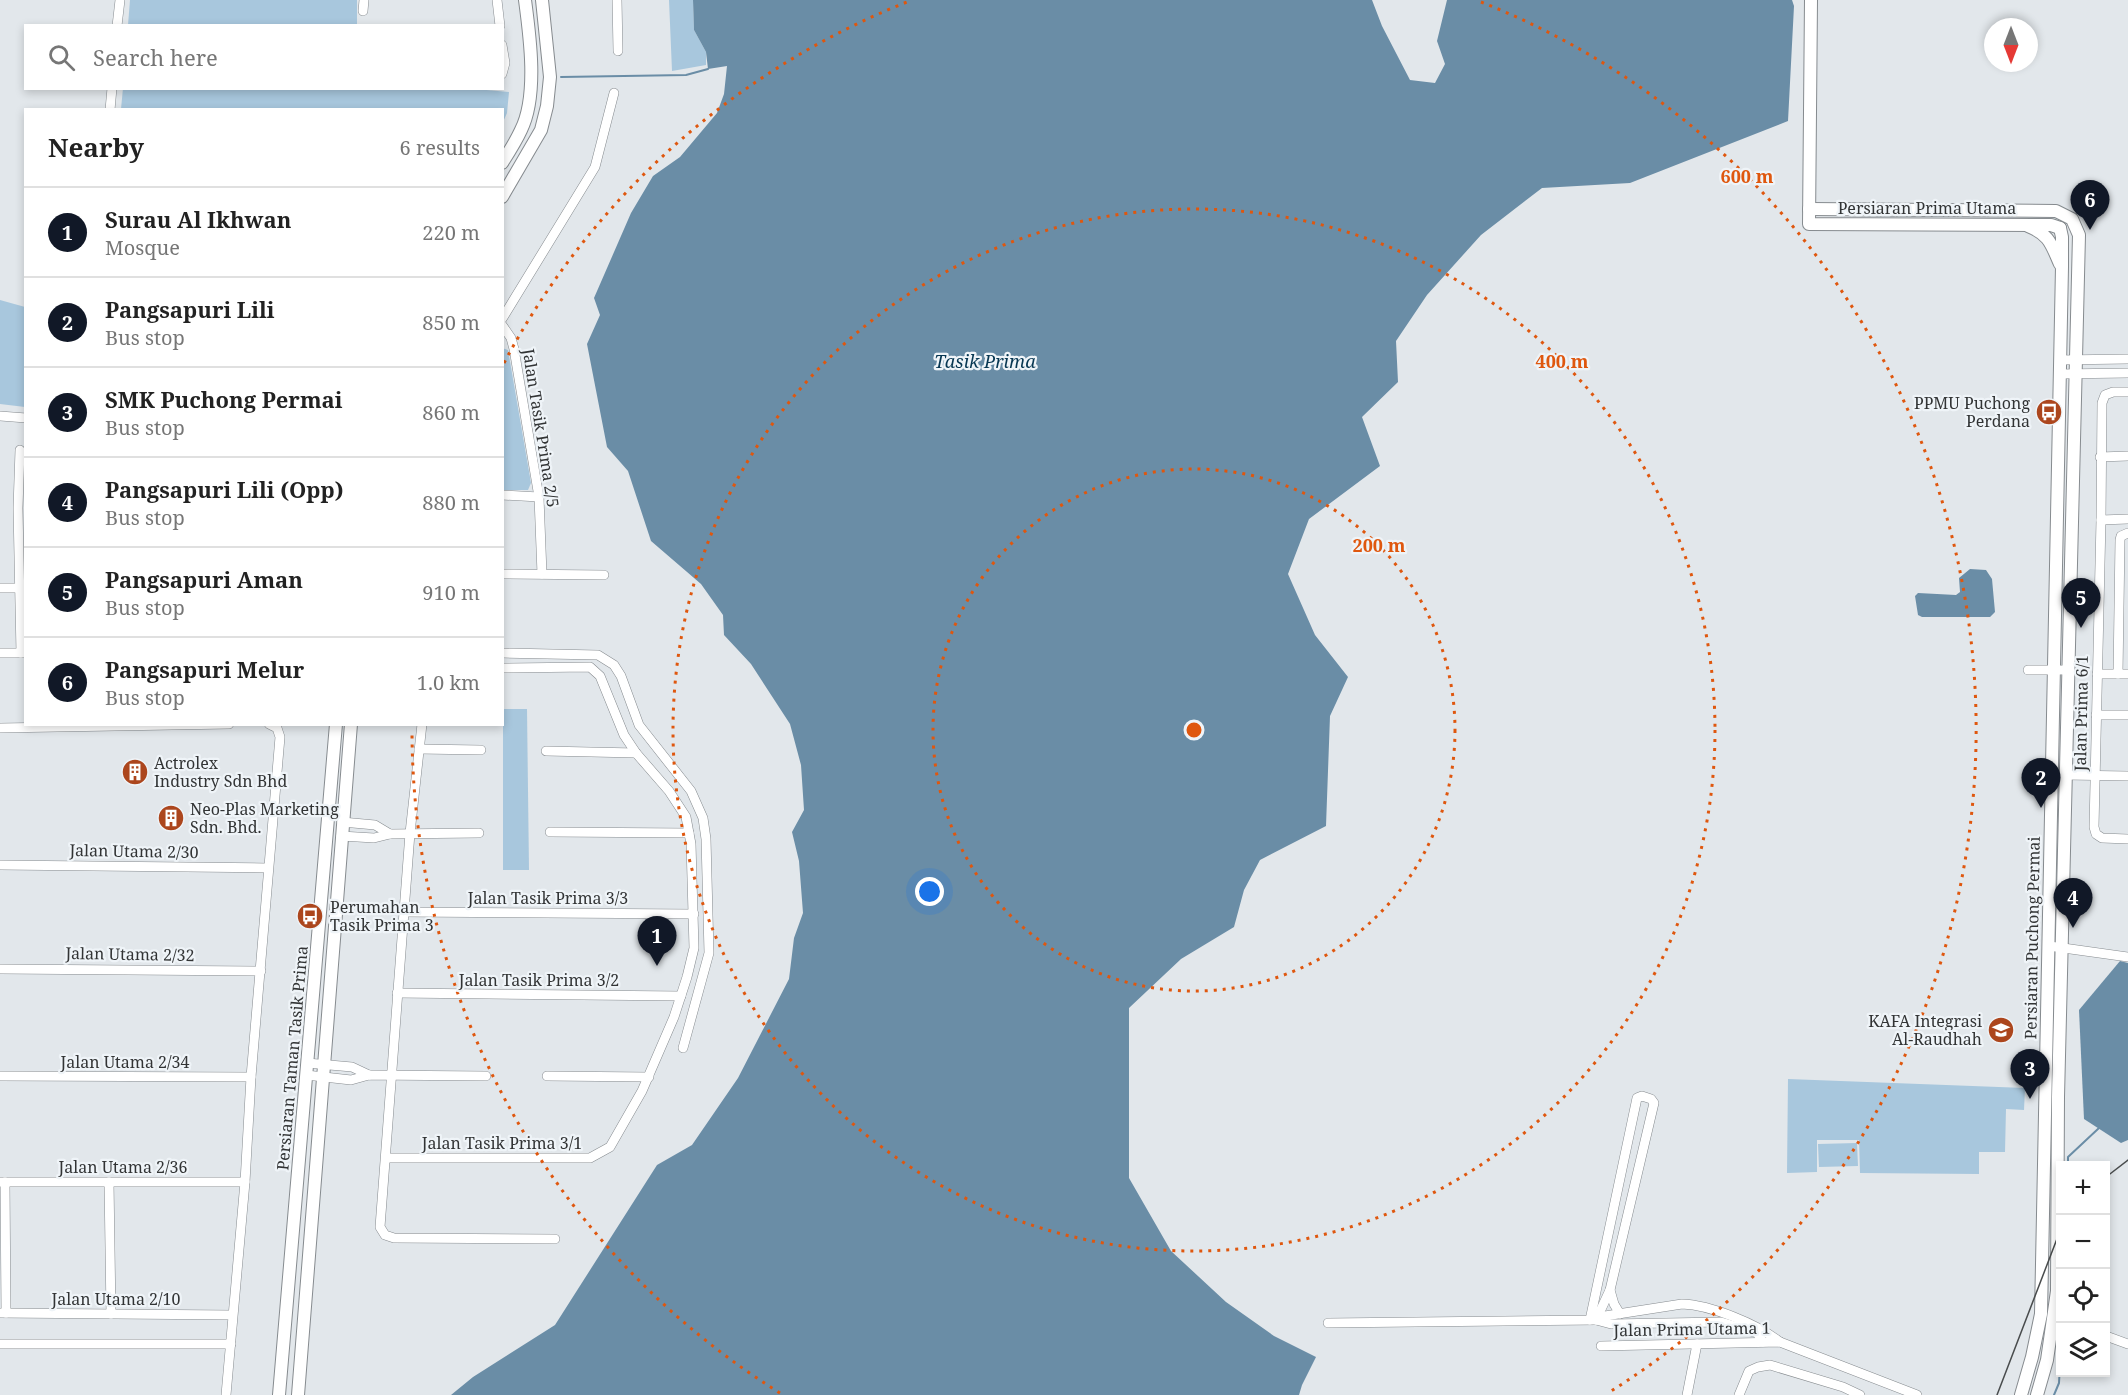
<!DOCTYPE html>
<meta charset="utf-8">
<style>
:root{--surface:#fff;--page:#f6f6f6;--text:#222;--muted:#767676;--line:#e0e0e0;--accent:#111827}
body{margin:0;font-family:"Noto Serif",serif;background:var(--page);color:var(--text)}
.controls{position:absolute;right:18px;bottom:18px;display:grid;overflow:hidden;border-radius:0px;box-shadow:0 3px 9px #0003}
.controls button{width:54px;height:54px;display:grid;place-items:center;padding:0;border:0;border-bottom:2px solid var(--line);background:var(--surface);color:var(--text);font:30px sans-serif}
.compass{position:absolute;left:1984px;top:18px;width:54px;height:54px;border-radius:50%;background:var(--surface);box-shadow:0 3px 9px #0003;rotate:180deg}
.you{position:absolute;left:930px;top:892px;width:21px;height:21px;margin:-15px;border:4px solid #fff;border-radius:50%;background:#1a73e8;box-shadow:0 0 0 9px #1a73e833}
.badge{display:grid;place-items:center;width:39px;height:39px;border-radius:50%;background:var(--accent);color:#fff;font-size:20px;font-weight:700}
.pin{position:absolute;translate:-50% -50px;filter:drop-shadow(0 2px 3px #0008)}
.pin::after{content:'';position:absolute;top:32px;width:21px;height:18px;background:inherit;clip-path:polygon(0 0,100% 0,50% 100%)}
.list{margin:0;padding:0;list-style:none}
h2{display:flex;justify-content:space-between;align-items:center;height:78px;margin:0;padding:0 24px;font-size:26px}
h2 small{font-size:20px;font-weight:400;color:var(--muted)}
.list li{display:grid;grid-template-columns:39px 1fr auto;gap:18px;align-items:center;box-sizing:border-box;height:90px;padding:0 24px;border-top:2px solid var(--line)}
.list b{display:block;font-size:22px;white-space:nowrap}
.list p{margin:0;font-size:20px;white-space:nowrap;color:var(--muted)}
.list em{font-size:20px;font-style:normal;color:var(--muted)}
.icon{flex:none;width:33px;height:33px;fill:none;stroke:currentColor;stroke-width:2;stroke-linecap:round;stroke-linejoin:round}
.map{position:relative;flex:none;width:2128px;height:1395px;overflow:hidden}
.search{position:absolute;background:var(--surface);box-shadow:0 3px 9px #0003;left:24px;top:24px;width:480px;height:66px;display:flex;align-items:center;gap:15px;box-sizing:border-box;padding:0 21px;border-radius:0px;color:var(--muted);font-size:22px}
.panel{position:absolute;background:var(--surface);box-shadow:0 3px 9px #0003;left:24px;top:108px;width:480px;height:618px;border-radius:0px}
.map>svg:first-child{display:block}
.green{fill:#a8c7dd}
.water{fill:#6a8da6}
.lines{fill:none;stroke-linecap:round;stroke-linejoin:round}
.stream{stroke:#6a8da6;stroke-width:2}
.minor-casing{stroke:#868b8f;stroke-width:10}
.major-casing{stroke:#868b8f;stroke-width:14}
.minor{stroke:#fff;stroke-width:9}
.major{stroke:#fff;stroke-width:12}
.tram{stroke:#494c4d;stroke-width:1.5}
.ring{fill:none;stroke:#df570e;stroke-width:3;stroke-dasharray:3 6}
.labels{text-anchor:middle;dominant-baseline:central;stroke-width:4.5;stroke-linejoin:round;paint-order:stroke}
.street-label{font-size:16px;fill:#323435;stroke:#eff4f8}
.poi-label{font-size:16px;fill:#323435;stroke:#eff4f8;text-anchor:start}
.water-label{font-size:18px;font-style:italic;fill:#073752;stroke:#eff4f8}
.centre{fill:#df570e;stroke:#eff4f8;stroke-width:3}
.ring-label{font-size:18px;text-anchor:middle;font-weight:bold;fill:#df570e;stroke:#eff4f8;stroke-width:4.5;stroke-linejoin:round;paint-order:stroke}
</style>
<div class="map">
<svg width="2128" height="1395" viewBox="0 0 2128 1395">
<rect width="100%" height="100%" fill="#e2e7eb"/>
<!-- green -->
<g class="green">
<polygon points="130,0 357,0 357,25 128,25"/>
<polygon points="669,0 693,0 694,30 706,52 706,65 672,71"/>
<polygon points="123,88 464,88 509,92 507,113 503,122 502,110 121,109"/>
<polygon points="0,300 25,307 25,407 0,404"/>
<polygon points="502,348 508,350 531,483 528,490 503,490"/>
<polygon points="503,709 527,709 529,870 503,870"/>
<polygon points="1788,1079 2025,1088 2024,1110 2006,1109 2005,1152 1979,1152 1979,1174 1860,1173 1859,1140 1817,1140 1817,1172 1787,1173"/>
<polygon points="1857,1143 1858,1166 1819,1167 1818,1144"/>
</g>
<!-- water -->
<g class="water">
<polygon points="693,0 1372,0 1382,26 1410,80 1435,83 1445,64 1437,41 1447,0 1792,0 1794,6 1788,121 1630,183 1542,188 1481,235 1427,295 1396,341 1398,382 1362,417 1380,466 1309,519 1288,574 1315,635 1348,677 1330,716 1326,826 1260,860 1244,890 1234,927 1181,959 1129,1008 1129,1178 1171,1251 1226,1302 1274,1336 1316,1357 1302,1385 1299,1395 451,1395 473,1377 555,1325 657,1165 692,1145 738,1078 789,979 794,938 803,913 799,861 792,832 804,810 801,765 790,724 751,664 724,635 723,615 701,584 651,541 628,471 607,447 587,344 600,315 594,298 631,213 653,176 680,157 717,113 724,94 727,66 708,69 706,52 694,30"/>
<polygon points="1970,569 1986,570 1992,579 1995,612 1990,617 1922,617 1918,615 1915,596 1918,593 1956,595 1960,592 1959,578"/>
<polygon points="2120,961 2128,963 2128,1140 2121,1143 2084,1119 2079,1010"/>
</g>
<g class="lines">
<!-- stream -->
<g class="stream">
<polyline points="561,77 686,75 708,69"/>
<polyline points="2068,1166 2068,1157 2099,1128"/>
<polyline points="2054,1395 2059,1383 2060,1365"/>
</g>
<defs>
<g id="minor">
<polyline points="497,0 500,26"/>
<polyline points="617,0 618,51"/>
<polyline points="363,11 364,0"/>
<polyline points="117,26 120,0"/>
<polyline points="502,45 505,63 502,74"/>
<polyline points="110,110 112,88"/>
<polyline points="502,319 595,167 614,93"/>
<polyline points="502,325 511,338 514,349 539,497 542,574"/>
<polyline points="2060,360 2128,359"/>
<polyline points="2060,374 2128,373"/>
<polyline points="2128,392 2113,392 2105,395 2102,403 2101,520 2094,827 2096,834 2102,838 2128,839"/>
<polyline points="0,416 26,418"/>
<polyline points="20,450 18,508 21,653"/>
<polyline points="2100,457 2128,456"/>
<polyline points="502,495 539,497"/>
<polyline points="2101,520 2128,519"/>
<polyline points="502,574 604,575"/>
<polyline points="0,588 20,588"/>
<polyline points="0,653 26,653"/>
<polyline points="502,653 598,655 614,665 621,676 639,725 691,791 703,818 706,839 709,953 683,1048"/>
<polyline points="2028,670 2068,670"/>
<polyline points="2097,674 2128,674"/>
<polyline points="2118,674 2120,540 2121,536 2128,533"/>
<polyline points="2096,715 2128,715"/>
<polyline points="422,724 410,833 380,1227 385,1235 394,1238 555,1239"/>
<polyline points="0,728 229,724"/>
<polyline points="419,749 481,750"/>
<polyline points="546,751 636,753"/>
<polyline points="2066,775 2128,776"/>
<polyline points="342,822 375,825 390,834"/>
<polyline points="550,832 689,833"/>
<polyline points="341,836 374,838 390,834 479,833"/>
<polyline points="0,865 268,868"/>
<polyline points="403,912 694,914"/>
<polyline points="2049,946 2128,957"/>
<polyline points="0,969 261,971"/>
<polyline points="397,993 681,996"/>
<polyline points="307,1063 352,1067 369,1075"/>
<polyline points="306,1075 351,1080 369,1075 486,1076"/>
<polyline points="0,1076 251,1077"/>
<polyline points="547,1076 649,1077"/>
<polyline points="386,1158 590,1158 610,1147 642,1091 674,1017 687,977 694,948 691,844 686,817 669,791 636,753 624,735 600,676 590,667 502,668"/>
<polyline points="0,1182 245,1182"/>
<polyline points="5,1182 6,1313"/>
<polyline points="109,1182 111,1314"/>
<polyline points="0,1313 232,1315"/>
<polyline points="1590,1320 1637,1098 1642,1096 1651,1099 1654,1103 1610,1290 1614,1304 1620,1314"/>
<polyline points="1596,1320 1611,1324 1721,1322 1757,1333 1763,1342"/>
<polyline points="1596,1320 1610,1290"/>
<path d="M1328,1323L1596,1320L1605,1316L1682,1304C1711,1305 1757,1324 1780,1342"/>
<polyline points="2106,1336 2128,1344"/>
<polyline points="0,1344 231,1344"/>
<polyline points="1601,1346 1780,1342 1917,1395"/>
<polyline points="226,1395 245,1182 251,1077 280,737 277,728 269,724"/>
<polyline points="1687,1395 1697,1344"/>
<polyline points="1739,1395 1749,1371 1758,1367 1770,1365 1843,1387 1860,1395"/>
</g>
<g id="major">
<polyline points="1811,0 1809,224 2051,225 2060,228"/>
<path d="M502,163C509,152 516,141 521,130C538,96 530,37 525,0"/>
<polyline points="502,197 541,130 547,106 550,77 542,0"/>
<polyline points="1809,209 2056,211 2072,219 2079,235 2058,1097 2057,1291 2047,1360 2037,1395"/>
<path d="M2028,226C2050,235 2051,244 2060,264"/>
<polyline points="279,1395 336,724"/>
<polyline points="298,1395 351,724"/>
<polyline points="2021,1395 2032,1357 2041,1314 2062,267 2062,237 2060,228"/>
</g>
</defs>
<!-- minor casing -->
<use href="#minor" class="minor-casing"/>
<!-- major casing -->
<use href="#major" class="major-casing"/>
<!-- minor -->
<use href="#minor" class="minor"/>
<!-- major -->
<use href="#major" class="major"/>
<!-- tram -->
<g class="tram">
<polyline points="2106,1177 2128,1160"/>
<polyline points="1997,1395 2060,1231"/>
</g>
</g>
<!-- distance rings -->
<g class="ring">
<circle cx="1194" cy="730" r="261"/>
<circle cx="1194" cy="730" r="521"/>
<path d="M780 1393A782 782 0 0 1 412 730M504 363A782 782 0 0 1 907 2M1481 2A782 782 0 0 1 1608 1393"/>
</g>
<!-- icons -->
<defs>
<symbol id="bus-disc" viewBox="-11 -11 22 22"><circle r="9.5" fill="#ac461d" stroke="#eff4f8"/><path d="M-5-6H5V4H4V6H2V4H-2V6H-4V4H-5ZM-3.5-4V0h7V-4ZM-3.5 1.2v1.5H-2V1.2ZM2 1.2v1.5H3.5V1.2Z" fill="#fff"/></symbol>
<symbol id="building-disc" viewBox="-11 -11 22 22"><circle r="9.5" fill="#ac461d" stroke="#eff4f8"/><path d="M-4-6H4V6H1V3H-1V6H-4ZM-2.5-4.3h1.7v1.8h-1.7ZM.8-4.3h1.7v1.8H.8ZM-2.5-1h1.7V.8h-1.7ZM.8-1h1.7V.8H.8Z" fill="#fff"/></symbol>
<symbol id="school-disc" viewBox="-11 -11 22 22"><circle r="9.5" fill="#ac461d" stroke="#eff4f8"/><path d="M0-5L7-2L0 1L-7-2ZM-4 1L0 2.5L4 1V4Q0 6-4 4Z" fill="#fff"/></symbol>
</defs>
<g fill-rule="evenodd">
<use href="#bus-disc" x="2034" y="397" width="30" height="30"/>
<use href="#building-disc" x="120" y="757" width="30" height="30"/>
<use href="#building-disc" x="156" y="803" width="30" height="30"/>
<use href="#bus-disc" x="295" y="901" width="30" height="30"/>
<use href="#school-disc" x="1986" y="1015" width="30" height="30"/>
</g>
<g class="labels">
<!-- street labels -->
<g class="street-label">
<text x="1927" y="208">Persiaran Prima Utama</text>
<text transform="translate(541 428) rotate(81)">Jalan Tasik Prima 2/5</text>
<text transform="translate(2081 713) rotate(-89)">Jalan Prima 6/1</text>
<text transform="translate(134 851) rotate(1)">Jalan Utama 2/30</text>
<text x="548" y="898">Jalan Tasik Prima 3/3</text>
<text transform="translate(2032 938) rotate(-89)">Persiaran Puchong Permai</text>
<text transform="translate(130 954) rotate(1)">Jalan Utama 2/32</text>
<text x="539" y="980">Jalan Tasik Prima 3/2</text>
<text transform="translate(292 1058) rotate(-85)">Persiaran Taman Tasik Prima</text>
<text x="125" y="1062">Jalan Utama 2/34</text>
<text x="502" y="1143">Jalan Tasik Prima 3/1</text>
<text x="123" y="1167">Jalan Utama 2/36</text>
<text x="116" y="1299">Jalan Utama 2/10</text>
<text transform="translate(1692 1329) rotate(-1)">Jalan Prima Utama 1</text>
</g>
<!-- poi labels -->
<g class="poi-label">
<text x="2030" y="403" text-anchor="end">PPMU Puchong<tspan x="2030" dy="18">Perdana</tspan></text>
<text x="154" y="763">Actrolex<tspan x="154" dy="18">Industry Sdn Bhd</tspan></text>
<text x="190" y="809">Neo-Plas Marketing<tspan x="190" dy="18">Sdn. Bhd.</tspan></text>
<text x="330" y="907">Perumahan<tspan x="330" dy="18">Tasik Prima 3</tspan></text>
<text x="1982" y="1021" text-anchor="end">KAFA Integrasi<tspan x="1982" dy="18">Al-Raudhah</tspan></text>
</g>
<!-- water labels -->
<g class="water-label">
<text x="985" y="361">Tasik Prima</text>
</g>
</g>
<circle cx="1194" cy="730" r="9" class="centre"/>
<g class="ring-label">
<text x="1747" y="183">600 m</text>
<text x="1562" y="368">400 m</text>
<text x="1379" y="552">200 m</text>
</g>
</svg>
<div class="controls">
<button>+</button>
<button>−</button>
<button><svg class="icon" aria-label="locate" viewBox="0 0 24 24"><circle cx="12" cy="12" r="6"/><path d="M12 2v4M12 18v4M2 12h4M18 12h4"/></svg></button>
<button><svg class="icon" aria-label="layers" viewBox="0 0 24 24"><path d="M12 4l9 5-9 5-9-5zM3 14l9 5 9-5"/></svg></button>
</div>
<svg class="compass" viewBox="-18 -18 36 36"><path d="M0-13l5 13h-10z" fill="#e53935"/><path d="M0 13l5-13h-10z" fill="#767676"/></svg>
<div class="you"></div>
<div class="pin badge" style="left:657px;top:966px">1</div>
<div class="pin badge" style="left:2041px;top:808px">2</div>
<div class="pin badge" style="left:2030px;top:1099px">3</div>
<div class="pin badge" style="left:2073px;top:928px">4</div>
<div class="pin badge" style="left:2081px;top:628px">5</div>
<div class="pin badge" style="left:2090px;top:230px">6</div>
<div class="search"><svg class="icon" aria-label="search" viewBox="0 0 24 24"><circle cx="10" cy="10" r="6"/><path d="M15 15l6 6"/></svg>Search here</div>
<section class="panel">
<h2>Nearby<small>6 results</small></h2>
<ul class="list">
<li><span class="badge">1</span><div><b>Surau Al Ikhwan</b><p>Mosque</p></div><em>220 m</em></li>
<li><span class="badge">2</span><div><b>Pangsapuri Lili</b><p>Bus stop</p></div><em>850 m</em></li>
<li><span class="badge">3</span><div><b>SMK Puchong Permai</b><p>Bus stop</p></div><em>860 m</em></li>
<li><span class="badge">4</span><div><b>Pangsapuri Lili (Opp)</b><p>Bus stop</p></div><em>880 m</em></li>
<li><span class="badge">5</span><div><b>Pangsapuri Aman</b><p>Bus stop</p></div><em>910 m</em></li>
<li><span class="badge">6</span><div><b>Pangsapuri Melur</b><p>Bus stop</p></div><em>1.0 km</em></li>
</ul>
</section>
</div>
